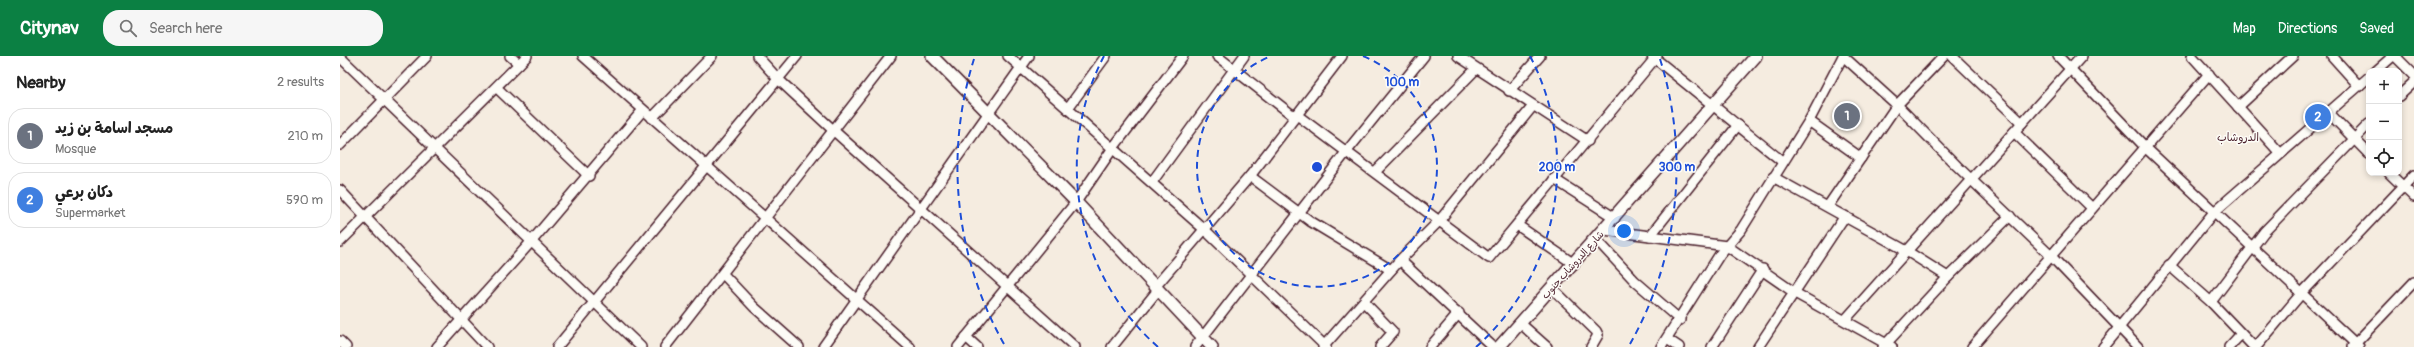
<!DOCTYPE html>
<meta charset="utf-8">
<style>
:root{--surface:#fff;--page:#f6f6f6;--text:#222;--muted:#767676;--line:#e0e0e0;--accent:#0b8043}
body{margin:0;font-family:Pangolin,"Playpen Sans Arabic",sans-serif;background:var(--page);color:var(--text)}
.controls{position:absolute;right:12px;top:12px;display:grid;overflow:hidden;border-radius:8px;box-shadow:0 2px 6px #0003}
.controls button{width:36px;height:36px;display:grid;place-items:center;padding:0;border:0;border-bottom:1px solid var(--line);background:var(--surface);color:var(--text);font:20px sans-serif}
.you{position:absolute;left:1284px;top:175px;width:14px;height:14px;margin:-10px;border:3px solid #fff;border-radius:50%;background:#1a73e8;box-shadow:0 0 0 6px #1a73e833}
.badge{display:grid;place-items:center;width:26px;height:26px;border-radius:50%;background:var(--accent);color:#fff;font-size:13px;font-weight:700}
.pin{position:absolute;translate:-50% -50%;border:2px solid #fff;box-shadow:0 1px 4px #0006}
.list{margin:0;padding:0;list-style:none}
h2{display:flex;justify-content:space-between;align-items:center;height:52px;margin:0;padding:0 16px;font-size:17px}
h2 small{font-size:13px;font-weight:400;color:var(--muted)}
.list li{display:grid;grid-template-columns:26px 1fr auto;gap:12px;align-items:center;box-sizing:border-box;height:56px;margin:0 8px 8px;padding:0 8px;border:1px solid var(--line);border-radius:16px}
.list b{display:block;font-size:15px;white-space:nowrap}
.list p{margin:0;font-size:13px;white-space:nowrap;color:var(--muted)}
.list em{font-size:13px;font-style:normal;color:var(--muted)}
.icon{flex:none;width:22px;height:22px;fill:none;stroke:currentColor;stroke-width:2;stroke-linecap:round;stroke-linejoin:round}
.map{position:relative;flex:none;width:2074px;height:291px;overflow:hidden}
header{display:flex;align-items:center;gap:24px;box-sizing:border-box;height:56px;padding:0 20px;background:var(--accent);color:#fff}
header strong{font-size:19px}
nav{display:flex;gap:22px;margin-inline-start:auto;font-size:14px}
.search{width:280px;height:36px;background:var(--page);display:flex;align-items:center;gap:10px;box-sizing:border-box;padding:0 14px;border-radius:16px;color:var(--muted);font-size:15px}
main{display:flex}
aside{flex:1;background:var(--surface)}
.map>svg:first-child{display:block}
.lines{fill:none;stroke-linecap:round;stroke-linejoin:round}
.minor-casing{stroke:#4a1f2b;stroke-width:12}
.tertiary-casing{stroke:#4a1f2b;stroke-width:14}
.minor{stroke:#fdfcf7;stroke-width:9}
.tertiary{stroke:#fdfcf7;stroke-width:11}
.ring{fill:none;stroke:#1d4ed8;stroke-width:2;stroke-dasharray:7 5}
.labels{text-anchor:middle;dominant-baseline:central;stroke-width:3;stroke-linejoin:round;paint-order:stroke}
.street-label{font-size:10px;fill:#4a1f2b;stroke:#fdfcf7}
.neighbourhood-label{font-size:11px;fill:#4a1f2b;stroke:#fdfcf7}
.centre{fill:#1d4ed8;stroke:#fdfcf7;stroke-width:2}
.ring-label{font-size:12px;text-anchor:middle;font-weight:bold;fill:#1d4ed8;stroke:#fdfcf7;stroke-width:3;stroke-linejoin:round;paint-order:stroke}
</style>
<header>
<strong>Citynav</strong>
<div class="search"><svg class="icon" aria-label="search" viewBox="0 0 24 24"><circle cx="10" cy="10" r="6"/><path d="M15 15l6 6"/></svg>Search here</div>
<nav><a>Map</a><a>Directions</a><a>Saved</a></nav>
</header>
<main>
<aside>
<h2>Nearby<small>2 results</small></h2>
<ul class="list">
<li><span class="badge" style="background:#6b7280">1</span><div><b>مسجد اسامة بن زيد</b><p>Mosque</p></div><em>210 m</em></li>
<li><span class="badge" style="background:#3f7fe0">2</span><div><b>دكان برعي</b><p>Supermarket</p></div><em>590 m</em></li>
</ul>
</aside>
<div class="map">
<svg width="2074" height="291" viewBox="0 0 2074 291">
<rect width="100%" height="100%" fill="#f5ece0"/>
<filter id="ink" filterUnits="userSpaceOnUse"><feTurbulence type="fractalNoise" baseFrequency=".025" numOctaves="2"/><feDisplacementMap in="SourceGraphic" scale="8" xChannelSelector="R" yChannelSelector="G"/><feConvolveMatrix kernelMatrix="1 2 1 2 8 2 1 2 1" color-interpolation-filters="sRGB"/></filter>
<g filter="url(#ink)">
<g class="lines">
<defs>
<g id="minor">
<polyline points="170,0 179,8"/>
<polyline points="243,0 570,291"/>
<polyline points="417,0 438,23 493,74 735,291"/>
<polyline points="668,0 865,174 986,291"/>
<polyline points="877,0 951,58 957,59 1149,202 1317,0"/>
<polyline points="1118,0 1248,85"/>
<polyline points="1312,0 1443,106"/>
<polyline points="1503,0 1557,49 1617,110 1710,199 1798,291"/>
<polyline points="1612,0 1682,67"/>
<polyline points="1718,0 1806,92 2019,291"/>
<polyline points="1852,0 1940,97"/>
<polyline points="1992,0 2019,30"/>
<polyline points="2055,0 2074,19"/>
<polyline points="0,1 301,291"/>
<polyline points="2036,15 2053,0"/>
<polyline points="157,32 249,120"/>
<polyline points="1169,35 1200,0"/>
<polyline points="2059,40 2074,26"/>
<polyline points="1898,51 1953,0"/>
<polyline points="728,52 766,0"/>
<polyline points="1988,56 2029,98"/>
<polyline points="312,62 372,0"/>
<polyline points="1469,65 1521,102"/>
<polyline points="1674,76 1752,152"/>
<polyline points="0,89 87,0"/>
<polyline points="1035,116 1136,13"/>
<polyline points="2049,117 2074,141"/>
<polyline points="910,120 970,165 1051,214"/>
<polyline points="1433,121 1565,194 1608,221"/>
<polyline points="1214,123 1275,162"/>
<polyline points="812,126 904,0"/>
<polyline points="0,134 147,291"/>
<polyline points="1488,150 1557,49 1604,0"/>
<polyline points="1177,169 1234,208"/>
<polyline points="1264,174 1387,190 1455,237 1552,291"/>
<polyline points="1310,180 1398,69"/>
<polyline points="1256,183 1295,225 1340,264"/>
<polyline points="0,186 187,0"/>
<polyline points="1060,204 1153,291"/>
<polyline points="1829,209 1871,246 1914,291"/>
<polyline points="383,218 414,251 459,291"/>
<polyline points="815,231 910,120 1002,0"/>
<polyline points="1212,232 1256,275 1258,279 1251,291"/>
<polyline points="1024,246 1053,276 1040,291"/>
<polyline points="1871,246 1924,176 2029,68"/>
<polyline points="1505,264 1742,0"/>
<polyline points="1180,267 1207,291"/>
<polyline points="626,281 637,291"/>
<polyline points="1327,283 1339,291"/>
<polyline points="0,285 6,291"/>
<polyline points="97,291 191,186 303,54"/>
<polyline points="217,291 457,0"/>
<polyline points="325,291 551,0"/>
<polyline points="483,291 689,0"/>
<polyline points="618,291 736,146 773,92 843,0"/>
<polyline points="772,291 818,234"/>
<polyline points="855,291 1007,95 1084,0"/>
<polyline points="983,291 1060,204 1099,165 1193,50"/>
<polyline points="1090,291 1119,257"/>
<polyline points="1321,291 1380,198 1401,174 1469,65 1503,0"/>
<polyline points="1372,291 1423,213"/>
<polyline points="1418,291 1505,160"/>
<polyline points="1543,291 1608,221 1670,160"/>
<polyline points="1632,291 1869,18"/>
<polyline points="1763,291 1874,156 2029,21"/>
<polyline points="1889,291 1901,278"/>
<polyline points="1916,291 1961,238 2074,119"/>
<polyline points="2012,291 2074,226"/>
</g>
<g id="tertiary">
<polyline points="592,0 736,146 872,291"/>
<polyline points="1159,291 1416,0"/>
</g>
</defs>
<!-- minor casing -->
<use href="#minor" class="minor-casing"/>
<!-- tertiary casing -->
<use href="#tertiary" class="tertiary-casing"/>
<!-- minor -->
<use href="#minor" class="minor"/>
<!-- tertiary -->
<use href="#tertiary" class="tertiary"/>
</g>
</g>
<!-- distance rings -->
<g class="ring">
<path d="M1023 0A120 120 0 1 1 931 0"/>
<path d="M818 291A240 240 0 0 1 764 0M1190 0A240 240 0 0 1 1136 291"/>
<path d="M664 288A360 360 0 0 1 634 3M1320 3A360 360 0 0 1 1290 288"/>
</g>
<g class="labels">
<!-- street labels -->
<g class="street-label">
<text transform="translate(1233 209) rotate(-48)">شارع الدروشاب جنوب</text>
</g>
<!-- neighbourhood labels -->
<g class="neighbourhood-label">
<text x="1898" y="81">الدروشاب</text>
</g>
</g>
<circle cx="977" cy="111" r="6" class="centre"/>
<g class="ring-label">
<text x="1062" y="30">100 m</text>
<text x="1217" y="115">200 m</text>
<text x="1337" y="115">300 m</text>
</g>
</svg>
<div class="controls">
<button>+</button>
<button>−</button>
<button><svg class="icon" aria-label="locate" viewBox="0 0 24 24"><circle cx="12" cy="12" r="6"/><path d="M12 2v4M12 18v4M2 12h4M18 12h4"/></svg></button>
</div>
<div class="you"></div>
<div class="pin badge" style="left:1507px;top:60px;background:#6b7280">1</div>
<div class="pin badge" style="left:1978px;top:61px;background:#3f7fe0">2</div>
</div>
</main>
